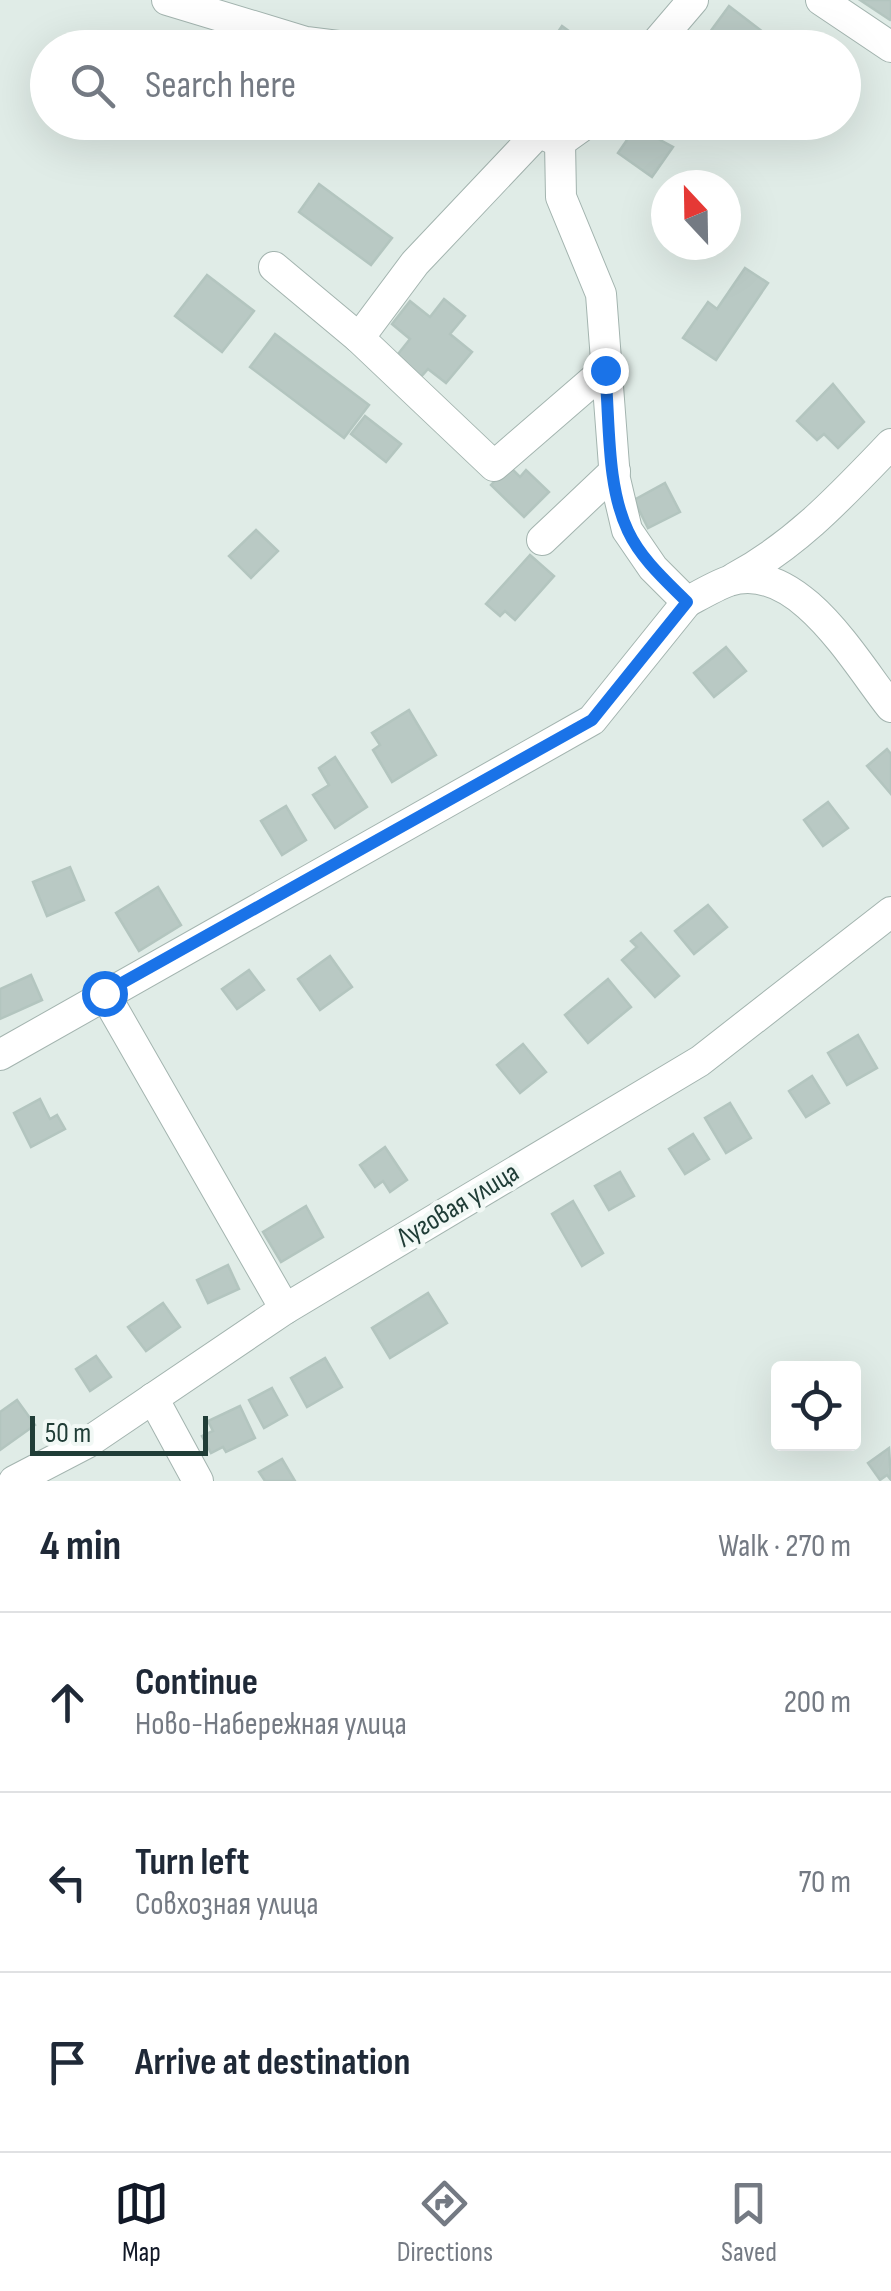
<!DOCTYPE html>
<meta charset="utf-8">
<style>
:root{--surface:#fff;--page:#f6f6f7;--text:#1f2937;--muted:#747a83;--line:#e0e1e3;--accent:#111827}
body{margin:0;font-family:"Sofia Sans Condensed",sans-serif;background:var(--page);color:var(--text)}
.controls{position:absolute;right:30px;bottom:30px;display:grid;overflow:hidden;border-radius:10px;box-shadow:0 10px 40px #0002}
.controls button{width:90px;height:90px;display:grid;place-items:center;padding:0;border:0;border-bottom:2px solid var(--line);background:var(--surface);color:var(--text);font:50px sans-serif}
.compass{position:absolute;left:651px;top:170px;width:90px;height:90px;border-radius:50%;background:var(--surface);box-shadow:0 10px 40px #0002;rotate:338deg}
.scale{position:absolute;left:30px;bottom:25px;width:178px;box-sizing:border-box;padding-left:10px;border:5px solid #203d37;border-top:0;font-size:28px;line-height:35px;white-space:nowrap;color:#203d37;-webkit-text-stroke:8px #f1f8f5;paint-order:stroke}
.stop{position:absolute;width:30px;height:30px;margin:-22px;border:8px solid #1a73e8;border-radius:50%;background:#fff}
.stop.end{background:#1a73e8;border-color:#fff;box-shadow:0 2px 10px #0008}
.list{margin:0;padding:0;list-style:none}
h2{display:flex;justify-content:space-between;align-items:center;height:130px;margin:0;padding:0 40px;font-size:42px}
h2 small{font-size:32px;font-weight:400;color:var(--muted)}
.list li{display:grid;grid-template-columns:65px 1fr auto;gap:30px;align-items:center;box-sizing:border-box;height:180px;padding:0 40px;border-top:2px solid var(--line)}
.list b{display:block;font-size:38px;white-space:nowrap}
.list p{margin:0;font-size:32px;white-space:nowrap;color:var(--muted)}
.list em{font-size:32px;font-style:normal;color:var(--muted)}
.icon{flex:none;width:55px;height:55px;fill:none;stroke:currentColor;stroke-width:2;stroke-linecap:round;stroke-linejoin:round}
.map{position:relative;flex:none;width:891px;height:1481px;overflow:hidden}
.search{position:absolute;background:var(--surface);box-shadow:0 10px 40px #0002;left:30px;right:30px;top:30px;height:110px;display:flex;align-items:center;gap:25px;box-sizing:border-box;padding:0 35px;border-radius:55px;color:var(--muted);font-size:38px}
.sheet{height:670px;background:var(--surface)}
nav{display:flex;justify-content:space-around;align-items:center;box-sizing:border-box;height:140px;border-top:2px solid var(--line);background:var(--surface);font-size:28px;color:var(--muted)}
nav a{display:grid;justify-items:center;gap:5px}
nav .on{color:var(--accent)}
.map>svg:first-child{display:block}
.building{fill:#b9c9c4;stroke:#b3c5bf;stroke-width:2.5}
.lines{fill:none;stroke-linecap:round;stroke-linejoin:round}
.minor-casing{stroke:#a3b4af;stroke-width:32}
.minor{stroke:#fff;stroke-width:30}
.route{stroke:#1a73e8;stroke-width:12}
.labels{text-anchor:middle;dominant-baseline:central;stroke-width:9;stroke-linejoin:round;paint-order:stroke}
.street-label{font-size:28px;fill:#203d37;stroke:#f1f8f5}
</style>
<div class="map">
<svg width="891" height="1481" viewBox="0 0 891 1481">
<rect width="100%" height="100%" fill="#e0ece7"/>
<!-- building -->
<g class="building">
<polygon points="860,0 891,0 891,19 890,20"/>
<polygon points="729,6 763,32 751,48 722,48 707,36"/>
<polygon points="562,26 588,45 587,48 547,48"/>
<polygon points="636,127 673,147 652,177 618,153"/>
<polygon points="319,184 392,238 371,265 299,212"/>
<polygon points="745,268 768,283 716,360 683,338 708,302 717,309"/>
<polygon points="207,275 254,311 222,352 175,316"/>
<polygon points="444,299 465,316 450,334 472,352 446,383 428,369 419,379 394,359 410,339 392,324 410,301 430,317"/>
<polygon points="275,334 369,405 344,438 250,367"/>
<polygon points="833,384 864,422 838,448 824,434 817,440 797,421"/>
<polygon points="365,416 401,444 386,462 351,434"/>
<polygon points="509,466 520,477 526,470 549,492 524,517 491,485"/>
<polygon points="665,483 680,512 648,528 634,500"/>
<polygon points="256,530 278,551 251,578 229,556"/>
<polygon points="530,555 554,576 515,620 505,611 500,616 486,604"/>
<polygon points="726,647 746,671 714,697 694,673"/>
<polygon points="409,710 436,755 392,782 373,750 380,745 372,733"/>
<polygon points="887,749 891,754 891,794 867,766"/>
<polygon points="335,757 367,807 335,828 313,795 329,785 319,768"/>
<polygon points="828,802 848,828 823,846 804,820"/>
<polygon points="286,806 306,840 282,855 261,821"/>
<polygon points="70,867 84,900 47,916 33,882"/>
<polygon points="158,887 181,925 139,951 116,913"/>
<polygon points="708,905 727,927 694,954 675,931"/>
<polygon points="641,933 679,976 655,997 622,960 637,947 631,941"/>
<polygon points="330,956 352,987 320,1010 298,979"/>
<polygon points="249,970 264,990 237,1009 222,989"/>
<polygon points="31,975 42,1000 0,1019 0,989"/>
<polygon points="608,979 631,1007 588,1043 565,1015"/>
<polygon points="858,1035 877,1068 847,1085 828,1053"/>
<polygon points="523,1044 546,1072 520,1093 497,1065"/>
<polygon points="812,1076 829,1103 806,1117 789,1091"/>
<polygon points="40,1099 50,1119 57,1115 65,1129 31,1147 14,1113"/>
<polygon points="730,1103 751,1138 726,1153 705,1118"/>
<polygon points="693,1134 709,1159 685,1174 669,1149"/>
<polygon points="385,1147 407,1180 390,1192 383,1181 375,1187 360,1165"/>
<polygon points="620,1172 634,1196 609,1210 595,1186"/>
<polygon points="573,1201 603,1253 582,1266 552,1214"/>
<polygon points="306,1206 323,1237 281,1262 263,1232"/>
<polygon points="228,1265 239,1289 208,1303 197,1280"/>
<polygon points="428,1293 447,1323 390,1358 372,1328"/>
<polygon points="163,1303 180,1327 146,1351 128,1327"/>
<polygon points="96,1356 111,1377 90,1391 76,1369"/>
<polygon points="325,1358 342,1387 307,1407 291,1378"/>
<polygon points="272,1388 287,1415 264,1428 249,1400"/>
<polygon points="17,1400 35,1425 0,1450 0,1412"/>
<polygon points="240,1406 255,1438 226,1452 223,1447 211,1453 202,1436 213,1431 208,1421"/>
<polygon points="889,1448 891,1480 887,1475 880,1480 868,1463"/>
<polygon points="282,1459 295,1481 265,1481 259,1472"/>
</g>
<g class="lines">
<defs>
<g id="minor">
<polyline points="167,0 306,42 354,48"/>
<polyline points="821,0 891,47"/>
<polyline points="652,48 693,0"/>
<polyline points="516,122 560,142 588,122"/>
<path d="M560,142L561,197L601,294L615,479L627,530L653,568L687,602C700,595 715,586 729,581C798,559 855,662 891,707"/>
<polyline points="274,267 359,338 494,466 605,370"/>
<polyline points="359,338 415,263 537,134"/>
<polyline points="542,540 615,471"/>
<path d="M734,578C797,544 841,496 891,444"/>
<polyline points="104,993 285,1309"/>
<polyline points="0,1055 592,720 687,602"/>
<polyline points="153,1398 198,1481"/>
<polyline points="14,1481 87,1443 285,1309 700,1061 891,912"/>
</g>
</defs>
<!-- minor casing -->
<use href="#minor" class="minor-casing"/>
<!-- minor -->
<use href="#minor" class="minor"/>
</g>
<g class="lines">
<!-- route -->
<path class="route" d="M104,993L592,720L687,602C666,581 641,559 628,531C606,485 610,420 605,370"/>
</g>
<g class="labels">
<!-- street labels -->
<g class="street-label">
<text transform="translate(458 1205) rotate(-31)">Луговая улица</text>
</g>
</g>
</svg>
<div class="controls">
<button><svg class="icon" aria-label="locate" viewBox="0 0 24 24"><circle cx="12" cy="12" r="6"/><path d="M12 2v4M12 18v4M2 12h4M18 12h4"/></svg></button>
</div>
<svg class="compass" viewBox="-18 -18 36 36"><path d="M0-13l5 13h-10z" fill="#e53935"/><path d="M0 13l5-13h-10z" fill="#747a83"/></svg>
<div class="scale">50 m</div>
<div class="stop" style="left:104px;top:993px"></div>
<div class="stop end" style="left:605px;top:370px"></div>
<div class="search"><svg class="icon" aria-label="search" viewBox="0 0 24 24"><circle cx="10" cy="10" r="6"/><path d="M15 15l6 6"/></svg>Search here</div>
</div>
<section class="sheet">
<h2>4 min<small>Walk · 270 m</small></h2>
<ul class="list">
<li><svg class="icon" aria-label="ahead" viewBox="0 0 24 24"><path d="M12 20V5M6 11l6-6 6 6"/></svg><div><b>Continue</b><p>Ново-Набережная улица</p></div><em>200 m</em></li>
<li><svg class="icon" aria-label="left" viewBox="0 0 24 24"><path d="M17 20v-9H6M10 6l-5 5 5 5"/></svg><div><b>Turn left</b><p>Совхозная улица</p></div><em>70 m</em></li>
<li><svg class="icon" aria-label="arrive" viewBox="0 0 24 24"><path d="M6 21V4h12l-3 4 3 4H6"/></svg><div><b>Arrive at destination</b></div></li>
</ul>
</section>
<nav>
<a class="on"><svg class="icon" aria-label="map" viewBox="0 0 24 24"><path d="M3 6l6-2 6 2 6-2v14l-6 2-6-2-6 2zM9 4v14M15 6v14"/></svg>Map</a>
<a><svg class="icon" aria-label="directions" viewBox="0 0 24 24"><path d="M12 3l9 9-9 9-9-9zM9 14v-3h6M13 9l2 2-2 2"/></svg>Directions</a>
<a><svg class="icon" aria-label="saved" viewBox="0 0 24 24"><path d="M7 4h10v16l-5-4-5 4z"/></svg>Saved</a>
</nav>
